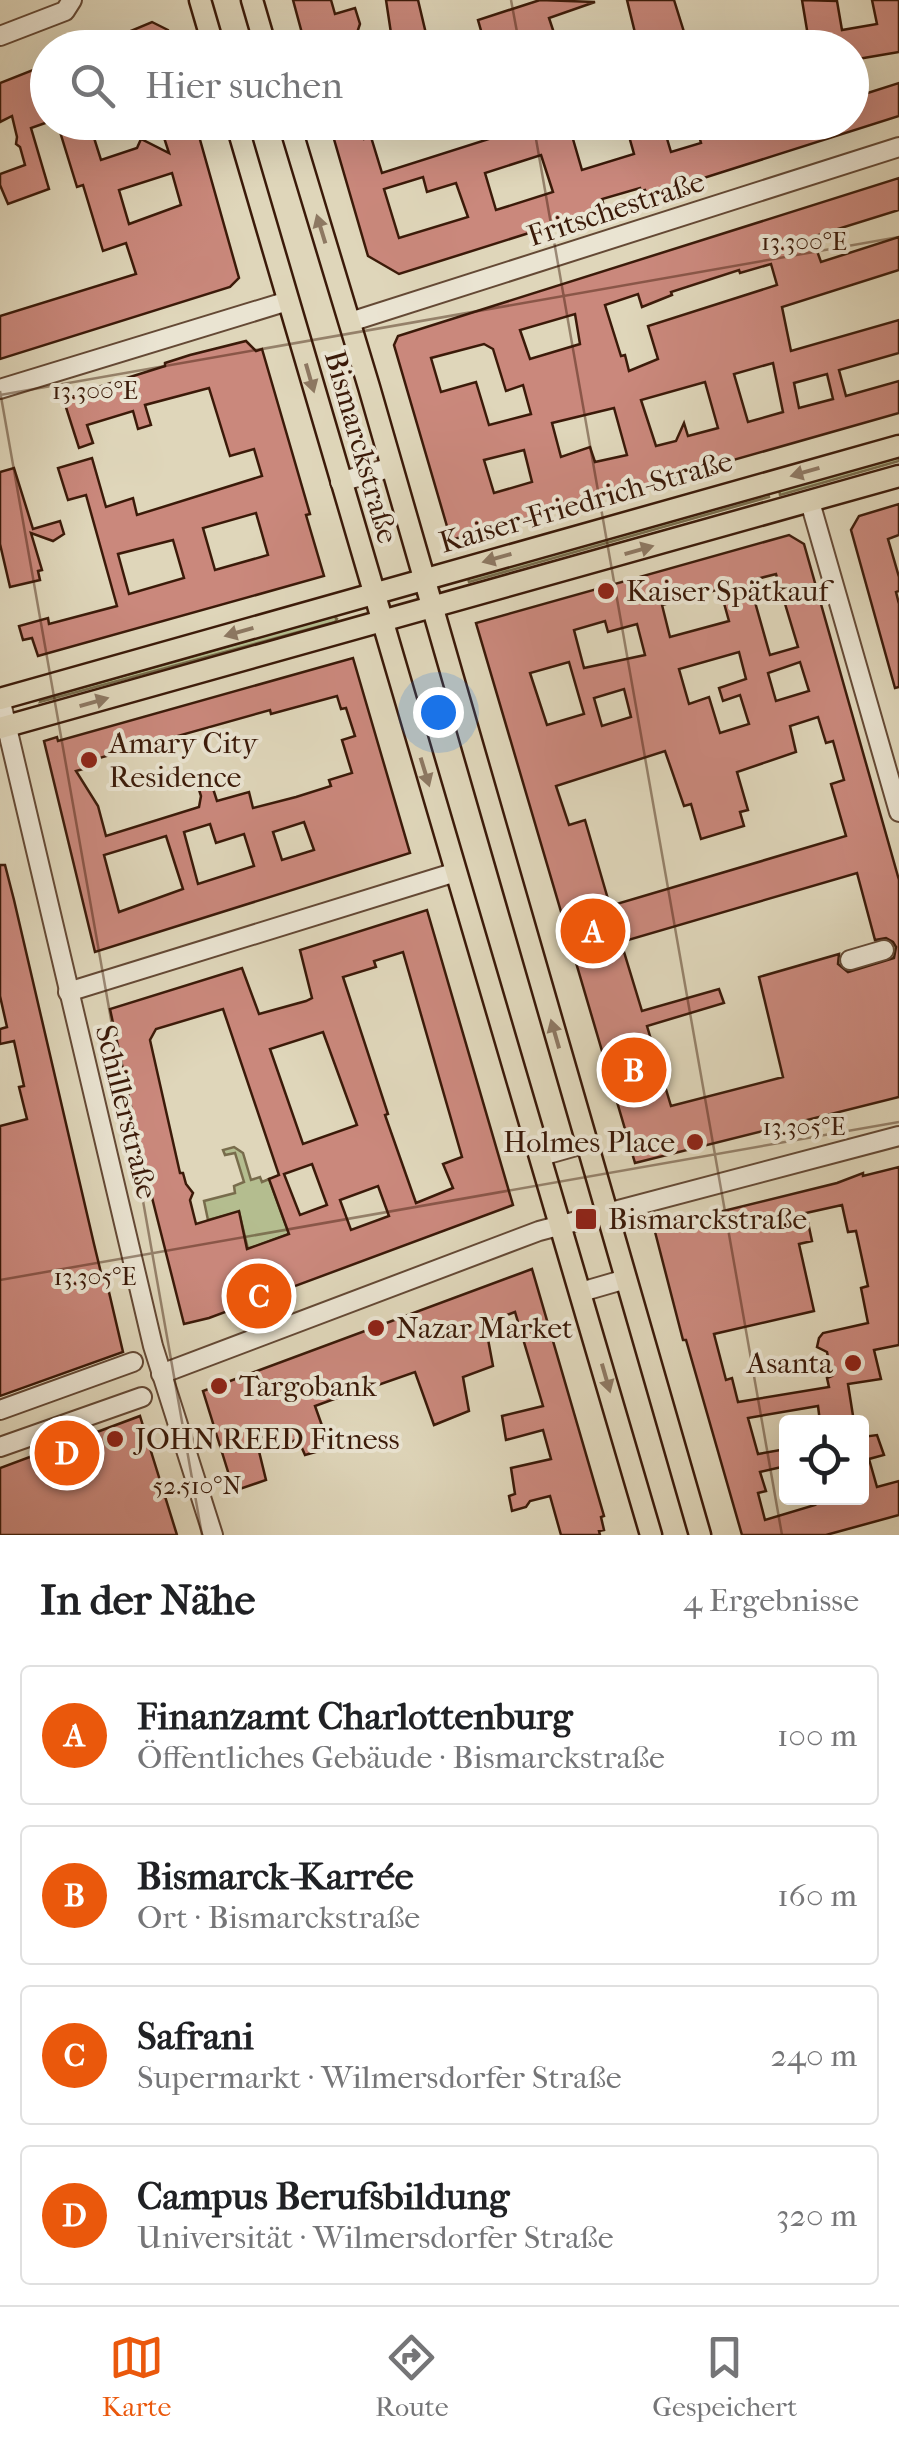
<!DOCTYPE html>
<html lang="de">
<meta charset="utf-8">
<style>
:root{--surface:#fff;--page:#f6f6f6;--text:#202124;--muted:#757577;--line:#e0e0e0;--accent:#ea580c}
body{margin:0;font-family:"IM FELL French Canon",serif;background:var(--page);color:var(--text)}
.controls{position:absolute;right:30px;bottom:30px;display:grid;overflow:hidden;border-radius:10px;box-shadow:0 10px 40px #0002}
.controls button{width:90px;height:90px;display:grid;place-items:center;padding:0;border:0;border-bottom:2px solid var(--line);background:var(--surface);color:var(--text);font:50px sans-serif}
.you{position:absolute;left:438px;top:712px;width:35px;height:35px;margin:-25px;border:8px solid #fff;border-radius:50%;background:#1a73e8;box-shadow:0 0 0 15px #1a73e833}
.badge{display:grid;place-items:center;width:65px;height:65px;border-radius:50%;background:var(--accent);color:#fff;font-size:32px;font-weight:700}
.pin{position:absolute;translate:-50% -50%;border:5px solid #fff;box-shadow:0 2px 10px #0006}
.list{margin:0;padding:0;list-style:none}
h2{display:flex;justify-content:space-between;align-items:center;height:130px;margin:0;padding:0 40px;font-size:42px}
h2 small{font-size:32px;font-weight:400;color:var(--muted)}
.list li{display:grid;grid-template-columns:65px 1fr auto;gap:30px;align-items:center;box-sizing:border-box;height:140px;margin:0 20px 20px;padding:0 20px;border:2px solid var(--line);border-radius:10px}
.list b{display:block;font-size:38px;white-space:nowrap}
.list p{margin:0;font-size:32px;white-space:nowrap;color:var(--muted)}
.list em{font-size:32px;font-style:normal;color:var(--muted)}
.icon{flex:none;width:55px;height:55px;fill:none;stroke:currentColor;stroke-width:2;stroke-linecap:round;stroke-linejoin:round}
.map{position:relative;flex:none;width:899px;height:1535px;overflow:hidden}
.search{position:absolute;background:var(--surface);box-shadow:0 10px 40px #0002;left:30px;right:30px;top:30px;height:110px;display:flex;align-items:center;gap:25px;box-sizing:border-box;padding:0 35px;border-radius:55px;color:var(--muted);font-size:38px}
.sheet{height:770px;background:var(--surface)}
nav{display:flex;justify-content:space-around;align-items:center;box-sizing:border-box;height:140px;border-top:2px solid var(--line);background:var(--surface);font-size:28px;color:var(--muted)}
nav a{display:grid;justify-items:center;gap:5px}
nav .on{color:var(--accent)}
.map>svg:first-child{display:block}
.green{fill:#b4bd8f;stroke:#786c4c;stroke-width:2.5}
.building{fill:#ca887c;stroke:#3b1a09;stroke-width:2.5;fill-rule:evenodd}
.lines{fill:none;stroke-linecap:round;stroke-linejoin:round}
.minor-casing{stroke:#644935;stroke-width:22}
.major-casing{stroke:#3b1a09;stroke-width:25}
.minor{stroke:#eae4d2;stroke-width:18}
.major{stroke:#dfd6ba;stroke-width:20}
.oneway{fill:#8d7862}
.ticks{fill:none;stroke:#3b1a09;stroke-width:2.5;stroke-opacity:0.45}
.poi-dot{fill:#8f2418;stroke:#eae4d2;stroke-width:4}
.labels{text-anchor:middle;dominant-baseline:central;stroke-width:8;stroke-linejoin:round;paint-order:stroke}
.street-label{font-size:30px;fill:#3b1a09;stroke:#eae4d2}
.poi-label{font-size:30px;fill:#3b1a09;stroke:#eae4d2;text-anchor:start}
.ticks-label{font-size:25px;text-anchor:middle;fill:#3b1a09;stroke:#eae4d2;stroke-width:8;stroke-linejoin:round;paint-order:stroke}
</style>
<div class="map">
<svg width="899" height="1535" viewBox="0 0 899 1535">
<rect width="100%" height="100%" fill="#dfd6ba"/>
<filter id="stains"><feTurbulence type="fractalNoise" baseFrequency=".002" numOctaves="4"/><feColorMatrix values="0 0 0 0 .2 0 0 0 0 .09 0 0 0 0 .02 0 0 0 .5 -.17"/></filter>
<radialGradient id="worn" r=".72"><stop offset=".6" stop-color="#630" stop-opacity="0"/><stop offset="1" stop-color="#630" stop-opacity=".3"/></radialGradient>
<!-- green -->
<g class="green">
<polygon points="899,456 899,461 780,495 779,490"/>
<polygon points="768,493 769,497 469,582 468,578"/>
<polygon points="334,616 337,619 335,622 40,702 41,699"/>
<polygon points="234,1147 243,1153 251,1180 260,1177 262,1182 269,1179 289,1234 248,1249 239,1212 208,1220 204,1201 235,1193 234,1186 244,1182 235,1153 225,1155 223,1150"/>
</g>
<!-- building -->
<g class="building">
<polygon points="293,0 331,0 335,14 355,8 360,24 352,48 306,48"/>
<polygon points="386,0 418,0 427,38 399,48 356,48 355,43 391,33"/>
<polygon points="540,0 595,2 549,18 559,48 486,48 478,20"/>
<polygon points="627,0 674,0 689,48 642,48 640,40 637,41"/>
<polygon points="802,0 837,1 842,30 877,24 872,0 899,0 899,52 852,60 852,48 810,48"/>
<polygon points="152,22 168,30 173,48 90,48"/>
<polygon points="48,64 48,122 31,128 49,189 8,204 0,185 0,174 25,165 20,147 16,144 17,137 12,116 0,122 0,83"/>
<path d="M899,83V116L647,196L645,190L641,191L640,188L602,199L603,203L597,205L599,211L399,274L368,256L329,122H360L364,139L371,137L382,173L489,139L484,122H568L582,170L634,154L625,122H662L671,152L701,143L695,122H730L733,132L763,122H852V98ZM541,155L553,192L496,210L485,173ZM423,177L427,192L456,183L468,217L399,238L384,189Z"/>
<path d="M57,122H89L101,160L137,148L141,139L169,153L159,122H195L239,278L230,287L0,359V316L136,274L126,243L103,251L83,185L77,187ZM172,173L181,205L129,224L119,190Z"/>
<path d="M899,178V210L812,237L821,262L899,237V270L782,307L791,351L899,320V353L839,370L846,396L899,381V413L451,540L394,345L398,336ZM771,264L777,285L648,326L658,359L629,371L625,355L621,356L605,305L638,294L642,307L672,295L671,292L739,270L740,273ZM575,314L580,344L530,359L520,330ZM484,344L493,349L506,391L523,385L531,414L489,425L476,382L441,392L431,358ZM773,363L783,412L748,422L734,374ZM827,374L833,399L799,408L794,383ZM705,382L718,428L688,436L684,423L676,441L656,446L641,400ZM614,408L627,455L595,462L590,447L561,457L552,423ZM524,450L532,482L494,493L484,460Z"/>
<path d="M246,341L256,351L262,349L310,514L306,515L324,576L38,656L32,638L23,640L19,626L48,618L49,624L117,606L86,495L68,500L58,468L92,458L106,507L133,498L137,515L262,476L254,449L230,456L209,388L145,405L151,425L138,429L133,411L87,425L93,443L79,448L63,398L165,366V363L190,355ZM256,513L268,555L215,570L203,528ZM173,540L184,578L129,594L118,554Z"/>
<polygon points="14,468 33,529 60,521 64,534 53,541 31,533 42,570 38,571 40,580 10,587 0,544 0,472"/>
<polygon points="899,504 899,535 888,539 899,577 899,591 896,592 899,604 899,687 895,688 851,530 859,516"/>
<path d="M789,535L804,544L899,880V1097L635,1163L476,623ZM776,574L798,647L770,655L749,581ZM720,589L729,621L670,637L662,605ZM605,621L608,632L637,624L645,655L584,668L574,630ZM739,652L746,679L719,688L723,701L740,695L749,724L720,733L709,697L689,704L679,669ZM569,662L584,714L547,725L530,673ZM800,662L809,691L776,701L768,673ZM624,689L631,717L602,726L594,698ZM818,717L826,743L833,741L844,780L831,784L846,836L610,906L585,820L569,825L556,786L665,751L684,806L691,804L701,839L744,826L740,812L748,810L737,772L796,752L790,726ZM857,873L875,940L886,938L893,942L896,947L894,958L848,972L838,964L839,954L759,977L783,1077L671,1106L647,1026L724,1003L719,989L642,1011L621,942Z"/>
<path d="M353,658L410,853L95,952L44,741L57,737L58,741ZM337,696L341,709L346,708L355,736L342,740L352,773L329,780L331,786L296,797L253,808L249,792L217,801L208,773L195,777L201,796L199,807L106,836L98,806L76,771L94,766L92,760L270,710L271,714ZM304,822L314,850L282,860L273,832ZM210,824L216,843L244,834L254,866L198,884L184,832ZM166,836L183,889L119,912L104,855Z"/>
<polygon points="0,865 5,865 14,900 94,1244 102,1277 105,1275 123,1352 0,1396 0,1126 27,1119 19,1087 24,1086 14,1041 0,1044 0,1029 7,1027 0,996"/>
<path d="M427,910L513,1205L209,1318L184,1324L143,1162L110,1009L242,968L259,1014L306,1001L312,998L300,950ZM403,952L462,1157L443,1164L453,1188L416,1203L385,1115L388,1114L343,977L376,967L374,961ZM223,1009L279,1175L269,1179L289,1234L247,1249L239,1211L196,1224L190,1200L193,1193L186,1184L183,1173H180L150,1040L156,1029ZM323,1032L357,1125L303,1144L270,1049ZM312,1164L327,1205L300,1215L284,1174ZM378,1186L389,1216L351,1230L340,1200Z"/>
<path d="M899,1167V1345L874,1350L881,1379L848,1384L854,1422H820L818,1406L748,1418L758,1454L786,1449V1466L760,1472L766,1491L758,1493L765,1520L815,1505L812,1498H862V1437L877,1435L884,1455L869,1459L877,1487L899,1481V1515L826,1535H742L686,1340H683L654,1228L837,1183L863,1173V1176ZM842,1205L848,1232L856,1231L868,1286L861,1288L868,1323L823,1333L819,1338L817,1347L827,1352L832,1376L827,1378L829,1387L738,1402L732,1378L726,1380L714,1334L814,1311L799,1244L812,1241L806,1213Z"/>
<polygon points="532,1269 604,1516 601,1517 604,1530 599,1531 600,1535 561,1535 550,1496 530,1501 526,1507 512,1511 509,1496 515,1494 511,1468 551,1459 543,1430 506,1440 502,1416 543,1406 515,1312 485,1323 493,1366 463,1377 469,1411 434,1425 415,1372 378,1385 378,1383 315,1406 330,1448 305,1455 298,1439 288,1443 283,1430 256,1439 266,1480 234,1491 203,1391"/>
<polygon points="140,1416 177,1535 0,1535 0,1468"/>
</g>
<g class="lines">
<defs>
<g id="minor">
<polyline points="0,36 65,11 72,0"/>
<polyline points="350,322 899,147"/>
<polyline points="0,389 288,301"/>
<polyline points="340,482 392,467"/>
<polyline points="810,502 899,812"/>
<polyline points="0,698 153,1346 213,1535"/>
<polyline points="850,960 884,950"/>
<polyline points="68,992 456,872"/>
<polyline points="541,1156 587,1143"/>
<polyline points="581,1292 626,1279"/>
<polyline points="161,1374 539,1231 899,1136"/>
<polyline points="0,1410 133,1362"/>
<polyline points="0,1447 142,1397"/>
</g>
<g id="major">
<polyline points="200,0 214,48"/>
<polyline points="252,0 266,48"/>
<polyline points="236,122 651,1535"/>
<polyline points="289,122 369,387 700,1535"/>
<polyline points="0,699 899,446"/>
<polyline points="0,728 899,476"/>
</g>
</defs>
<!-- minor casing -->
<use href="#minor" class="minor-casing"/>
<!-- major casing -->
<use href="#major" class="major-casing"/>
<!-- minor -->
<use href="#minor" class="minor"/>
<!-- major -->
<use href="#major" class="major"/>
</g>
<!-- one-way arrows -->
<defs><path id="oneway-solid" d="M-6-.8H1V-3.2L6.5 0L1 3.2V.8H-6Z" transform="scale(2.5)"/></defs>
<g class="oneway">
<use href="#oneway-solid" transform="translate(321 229) rotate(-107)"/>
<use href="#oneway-solid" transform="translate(310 378) rotate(74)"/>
<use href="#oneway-solid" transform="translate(805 472) rotate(164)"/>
<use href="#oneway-solid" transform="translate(639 550) rotate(-16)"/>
<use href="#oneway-solid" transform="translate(497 558) rotate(164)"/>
<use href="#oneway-solid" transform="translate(239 632) rotate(164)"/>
<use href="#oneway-solid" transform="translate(94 702) rotate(-16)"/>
<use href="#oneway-solid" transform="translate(425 772) rotate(73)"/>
<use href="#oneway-solid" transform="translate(555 1034) rotate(-106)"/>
<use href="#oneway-solid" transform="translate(606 1378) rotate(74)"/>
</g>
<!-- ticks -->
<path class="ticks" d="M511,0L520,48M533,122L782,1535M0,391L202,1535M0,395L899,237M0,1280L899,1122"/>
<!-- markers -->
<g class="poi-dot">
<circle cx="606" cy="591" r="10"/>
<circle cx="89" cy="760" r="10"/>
<circle cx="695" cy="1142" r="10"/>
<rect x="574" y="1207" width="24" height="24" rx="5"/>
<circle cx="376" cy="1328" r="10"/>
<circle cx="853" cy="1363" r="10"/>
<circle cx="219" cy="1386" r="10"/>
<circle cx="115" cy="1439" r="10"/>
</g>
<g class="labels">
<!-- street labels -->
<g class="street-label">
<text transform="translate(616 209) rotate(-18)">Fritschestraße</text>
<text transform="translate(361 447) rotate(74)">Bismarckstraße</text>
<text transform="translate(586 502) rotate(-16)">Kaiser-Friedrich-Straße</text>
<text transform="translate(126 1112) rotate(76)">Schillerstraße</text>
</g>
<!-- poi labels -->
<g class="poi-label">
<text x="626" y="591">Kaiser Spätkauf</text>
<text x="109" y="743">Amary City<tspan x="109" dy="34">Residence</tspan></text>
<text x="675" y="1142" text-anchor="end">Holmes Place</text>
<text x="608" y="1219">Bismarckstraße</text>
<text x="396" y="1328">Nazar Market</text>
<text x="833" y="1363" text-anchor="end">Asanta</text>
<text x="239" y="1386">Targobank</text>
<text x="135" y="1439">JOHN REED Fitness</text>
</g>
</g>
<g class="ticks-label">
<text x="804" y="250">13.300°E</text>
<text x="95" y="399">13.300°E</text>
<text x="804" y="1135">13.305°E</text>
<text x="95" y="1285">13.305°E</text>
<text x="197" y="1494">52.510°N</text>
</g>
<rect width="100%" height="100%" filter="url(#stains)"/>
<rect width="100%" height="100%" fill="url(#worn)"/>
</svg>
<div class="controls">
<button><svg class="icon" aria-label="locate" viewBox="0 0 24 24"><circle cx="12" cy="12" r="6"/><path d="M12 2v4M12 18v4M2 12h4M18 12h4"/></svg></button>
</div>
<div class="you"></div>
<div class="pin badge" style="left:593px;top:931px">A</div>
<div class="pin badge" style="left:634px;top:1070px">B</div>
<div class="pin badge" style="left:259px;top:1296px">C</div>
<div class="pin badge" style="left:67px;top:1453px">D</div>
<div class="search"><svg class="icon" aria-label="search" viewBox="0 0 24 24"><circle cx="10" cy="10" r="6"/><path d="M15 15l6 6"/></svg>Hier suchen</div>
</div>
<section class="sheet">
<h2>In der Nähe<small>4 Ergebnisse</small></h2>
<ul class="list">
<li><span class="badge">A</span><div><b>Finanzamt Charlottenburg</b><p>Öffentliches Gebäude · Bismarckstraße</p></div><em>100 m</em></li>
<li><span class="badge">B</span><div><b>Bismarck-Karrée</b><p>Ort · Bismarckstraße</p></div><em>160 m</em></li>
<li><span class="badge">C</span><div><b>Safrani</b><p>Supermarkt · Wilmersdorfer Straße</p></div><em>240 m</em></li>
<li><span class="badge">D</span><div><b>Campus Berufsbildung</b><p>Universität · Wilmersdorfer Straße</p></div><em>320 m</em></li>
</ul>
</section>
<nav>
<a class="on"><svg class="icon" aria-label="map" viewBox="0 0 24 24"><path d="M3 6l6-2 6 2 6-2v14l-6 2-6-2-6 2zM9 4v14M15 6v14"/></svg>Karte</a>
<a><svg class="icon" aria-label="directions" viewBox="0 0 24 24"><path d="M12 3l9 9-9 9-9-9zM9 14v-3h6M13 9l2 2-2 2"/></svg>Route</a>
<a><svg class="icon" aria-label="saved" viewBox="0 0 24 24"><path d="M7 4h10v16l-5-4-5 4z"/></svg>Gespeichert</a>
</nav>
